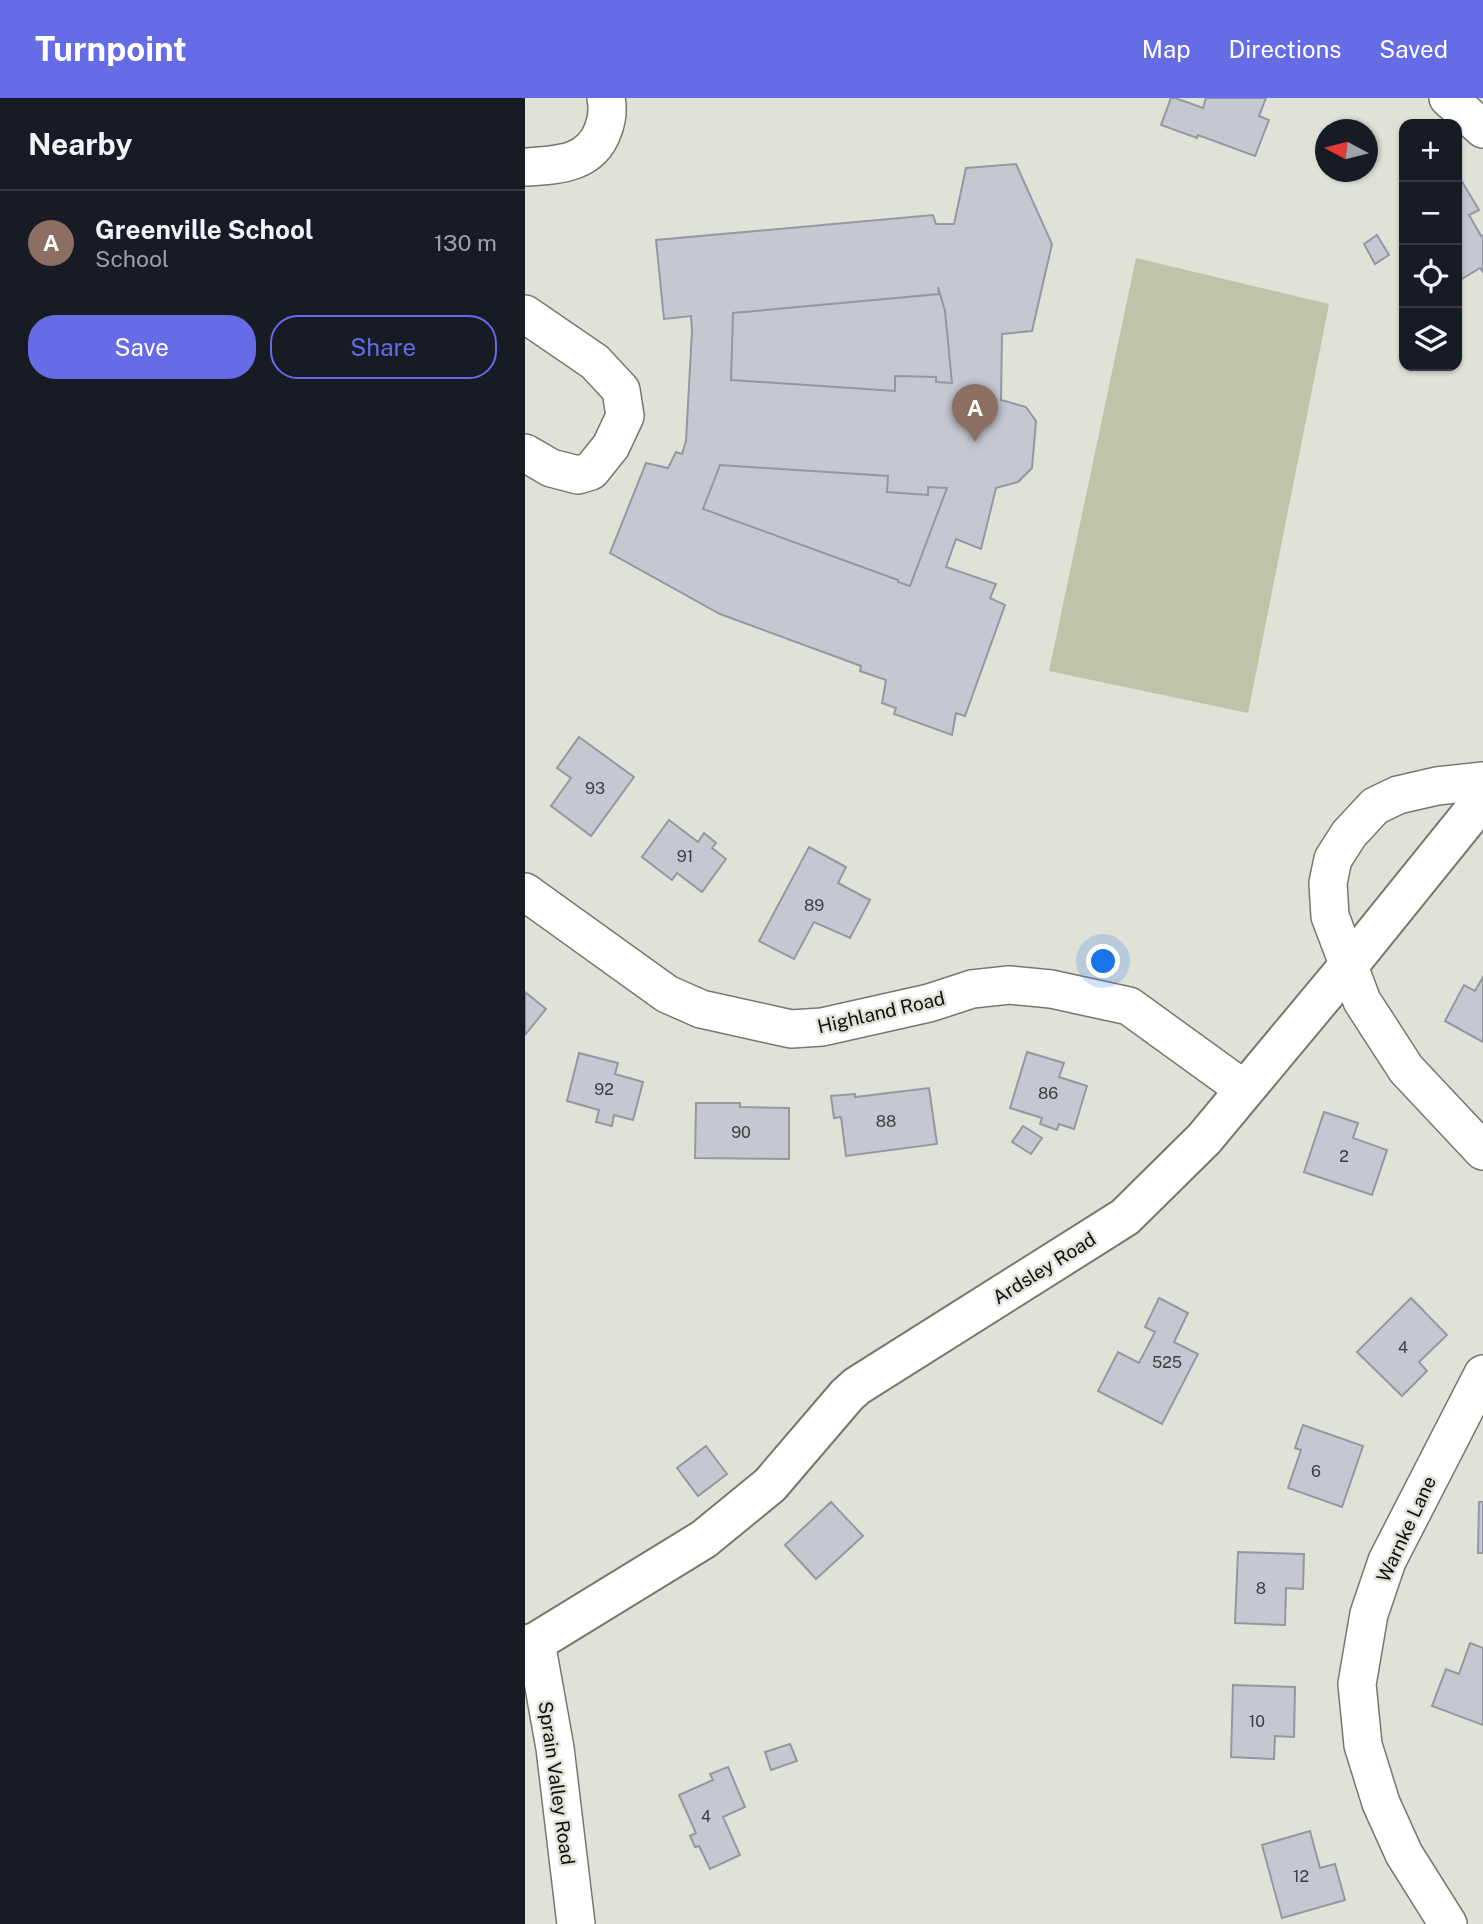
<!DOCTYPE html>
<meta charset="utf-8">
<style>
:root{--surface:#171b24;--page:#242831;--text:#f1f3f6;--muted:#9ea1a6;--line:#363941;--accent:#666ce5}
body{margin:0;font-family:"Public Sans",sans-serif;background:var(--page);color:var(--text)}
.controls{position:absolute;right:21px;top:21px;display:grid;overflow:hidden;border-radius:14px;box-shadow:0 2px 5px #0004}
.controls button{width:63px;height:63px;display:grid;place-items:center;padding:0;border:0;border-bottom:2px solid var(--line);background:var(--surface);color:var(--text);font:35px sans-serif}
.compass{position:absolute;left:790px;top:21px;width:63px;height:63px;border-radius:50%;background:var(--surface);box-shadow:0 2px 5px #0004;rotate:277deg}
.you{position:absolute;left:579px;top:864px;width:24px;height:24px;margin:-18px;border:5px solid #fff;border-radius:50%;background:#1a73e8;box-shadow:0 0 0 10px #1a73e833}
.badge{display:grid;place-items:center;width:46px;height:46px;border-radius:50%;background:var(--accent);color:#fff;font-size:23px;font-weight:700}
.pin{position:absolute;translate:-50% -58px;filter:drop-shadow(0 2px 4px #0008)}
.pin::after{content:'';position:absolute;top:37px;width:24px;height:21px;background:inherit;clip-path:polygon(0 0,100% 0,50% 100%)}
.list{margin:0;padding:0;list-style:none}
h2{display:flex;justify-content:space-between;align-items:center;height:91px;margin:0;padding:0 28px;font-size:30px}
h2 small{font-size:23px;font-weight:400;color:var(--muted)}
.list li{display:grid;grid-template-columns:46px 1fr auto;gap:21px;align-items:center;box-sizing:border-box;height:105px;padding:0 28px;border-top:2px solid var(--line)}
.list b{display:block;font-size:26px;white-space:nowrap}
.list p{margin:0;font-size:23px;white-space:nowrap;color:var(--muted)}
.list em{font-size:23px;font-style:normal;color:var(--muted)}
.actions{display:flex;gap:14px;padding:21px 28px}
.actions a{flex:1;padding:16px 0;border:2px solid var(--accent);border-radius:28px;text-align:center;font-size:24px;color:var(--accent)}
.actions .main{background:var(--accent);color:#fff}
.icon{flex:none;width:38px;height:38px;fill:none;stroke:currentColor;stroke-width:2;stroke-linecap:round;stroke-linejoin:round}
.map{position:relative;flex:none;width:958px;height:1826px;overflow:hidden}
header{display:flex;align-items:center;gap:42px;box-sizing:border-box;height:98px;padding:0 35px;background:var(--accent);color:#fff}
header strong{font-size:33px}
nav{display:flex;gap:38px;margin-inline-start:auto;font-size:24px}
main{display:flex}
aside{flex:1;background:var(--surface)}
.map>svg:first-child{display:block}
.green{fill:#bfc3a8}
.building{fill:#c5c7d1;stroke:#9698a1;stroke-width:2}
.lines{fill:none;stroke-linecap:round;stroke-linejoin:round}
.minor-casing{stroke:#76786f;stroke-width:40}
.major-casing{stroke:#76786f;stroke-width:42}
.minor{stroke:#fff;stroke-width:37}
.major{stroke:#fff;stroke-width:38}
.labels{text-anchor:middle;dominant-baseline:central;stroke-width:5;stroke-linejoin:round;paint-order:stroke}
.number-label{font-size:16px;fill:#3c3d3c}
.street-label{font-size:19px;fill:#0e0f0b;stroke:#e0e2d8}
</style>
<header>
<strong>Turnpoint</strong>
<nav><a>Map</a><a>Directions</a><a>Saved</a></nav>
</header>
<main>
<aside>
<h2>Nearby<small></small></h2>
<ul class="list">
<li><span class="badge" style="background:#8d6e63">A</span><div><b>Greenville School</b><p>School</p></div><em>130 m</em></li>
</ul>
<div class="actions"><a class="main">Save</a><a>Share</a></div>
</aside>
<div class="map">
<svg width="958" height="1826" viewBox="0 0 958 1826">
<rect width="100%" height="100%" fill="#e0e2d8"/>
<!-- green -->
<polygon class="green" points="611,160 804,206 723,615 524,573"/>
<!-- building -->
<g class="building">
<polygon points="646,0 650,0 678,10 681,0 741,0 734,18 744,22 730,58 673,37 672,40 636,27"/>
<polygon points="491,66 527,146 507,233 477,236 476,302 501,309 511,323 507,370 493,384 471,390 456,451 431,441 421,469 471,486 465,500 480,507 440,618 431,615 427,637 369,616 371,610 357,605 361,582 335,573 336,568 195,516 85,455 121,365 143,370 151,354 157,356 161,343 167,233 166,218 139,221 131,142 408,117 411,126 429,126 441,70"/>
<polygon points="933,77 954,112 944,117 956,138 958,137 958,174 955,170 932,184 932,78"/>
<polygon points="852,137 864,157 850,166 839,146"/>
<polygon points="413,189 420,213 427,285 411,284 411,279 370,278 370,293 206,282 208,215 414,196"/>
<polygon points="195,367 363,378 362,394 403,397 403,389 422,390 385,488 373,484 373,482 178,411"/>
<polygon points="54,639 109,679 66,738 26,708 46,680 32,670"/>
<polygon points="144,722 173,744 179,735 191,745 187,750 201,761 177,794 152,775 147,782 117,759"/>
<polygon points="284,749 321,769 313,785 345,802 325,840 289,824 269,861 234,843"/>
<polygon points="958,879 958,944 920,923 939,887 950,893"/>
<polygon points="0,894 21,911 0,937"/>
<polygon points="502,954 539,965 534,979 562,988 549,1031 534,1026 532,1032 515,1026 517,1020 485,1010"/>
<polygon points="54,955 93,965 90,976 118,984 108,1022 89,1017 87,1028 71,1024 74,1012 42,1003"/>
<polygon points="404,990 412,1046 321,1058 316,1019 309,1020 306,998 330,996 330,999"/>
<polygon points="171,1005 215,1005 215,1009 264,1010 264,1061 170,1060"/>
<polygon points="799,1014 833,1025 828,1040 862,1052 847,1097 779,1074"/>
<polygon points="498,1028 517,1040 506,1056 487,1044"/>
<polygon points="634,1200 663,1215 649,1244 673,1256 637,1326 573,1293 593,1254 614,1265 630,1234 620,1229"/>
<polygon points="886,1200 922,1237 894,1264 902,1273 877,1298 832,1254"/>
<polygon points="778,1327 838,1348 817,1409 763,1390 776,1352 770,1350"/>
<polygon points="181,1348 202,1376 173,1398 152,1370"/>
<polygon points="306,1404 338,1438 291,1481 260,1447"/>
<polygon points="954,1404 958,1404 958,1455 953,1455"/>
<polygon points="713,1454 779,1456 778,1491 761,1490 760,1527 710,1525"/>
<polygon points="945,1545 958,1550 958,1627 907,1608 921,1571 934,1576"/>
<polygon points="708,1587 770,1589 769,1639 750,1638 749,1661 706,1659"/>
<polygon points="265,1646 272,1663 246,1672 240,1654"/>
<polygon points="203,1669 220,1709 198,1719 215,1757 185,1771 174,1748 170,1749 165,1738 171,1735 154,1697 188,1682 185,1676"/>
<polygon points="785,1733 795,1770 810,1766 820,1802 757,1820 737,1747"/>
</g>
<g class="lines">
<defs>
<g id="minor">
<polyline points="923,0 958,31"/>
<path d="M0,69C31,67 66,67 78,32C82,22 83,10 81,0"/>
<polyline points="0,216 70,264 96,292 100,318 86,348 66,373 53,377 26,370 0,355"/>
<polyline points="958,683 912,688 873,697 850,708 824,736 808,761 803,785 805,818 837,903 881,971 958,1053"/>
<polyline points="0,794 142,896 176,911 266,931 297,929 404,905 447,891 484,887 526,891 604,908 720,992"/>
<polyline points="11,1544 30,1650 51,1826"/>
<polyline points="923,1826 879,1756 856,1705 838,1647 832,1586 844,1516 862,1463 958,1276"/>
</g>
<polyline id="major" points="0,1547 11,1544 179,1441 245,1387 322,1297 332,1288 600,1119 679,1041 824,867 958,701"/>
</defs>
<!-- minor casing -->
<use href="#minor" class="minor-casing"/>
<!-- major casing -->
<use href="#major" class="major-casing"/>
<!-- minor -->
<use href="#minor" class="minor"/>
<!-- major -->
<use href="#major" class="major"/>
</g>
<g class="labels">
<!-- number labels -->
<g class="number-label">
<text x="70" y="690">93</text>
<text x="160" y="758">91</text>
<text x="289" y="807">89</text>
<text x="79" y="991">92</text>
<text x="523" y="995">86</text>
<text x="361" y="1023">88</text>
<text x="216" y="1034">90</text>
<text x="819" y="1058">2</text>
<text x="878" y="1249">4</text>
<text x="642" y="1264">525</text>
<text x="791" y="1373">6</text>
<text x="736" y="1490">8</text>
<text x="732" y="1623">10</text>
<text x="181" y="1718">4</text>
<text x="776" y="1778">12</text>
</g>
<!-- street labels -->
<g class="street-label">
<text transform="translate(356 914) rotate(-13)">Highland Road</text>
<text transform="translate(519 1170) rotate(-32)">Ardsley Road</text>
<text transform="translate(881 1431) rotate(-65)">Warnke Lane</text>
<text transform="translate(32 1685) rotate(82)">Sprain Valley Road</text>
</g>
</g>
</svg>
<div class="controls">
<button>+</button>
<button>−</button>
<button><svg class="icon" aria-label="locate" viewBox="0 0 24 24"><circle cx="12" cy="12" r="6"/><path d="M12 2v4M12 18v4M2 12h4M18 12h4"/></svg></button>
<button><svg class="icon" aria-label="layers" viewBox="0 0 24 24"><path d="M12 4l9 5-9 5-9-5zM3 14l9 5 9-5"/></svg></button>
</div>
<svg class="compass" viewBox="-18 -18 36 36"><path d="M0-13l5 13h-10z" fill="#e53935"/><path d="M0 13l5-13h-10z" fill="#9ea1a6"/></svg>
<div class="you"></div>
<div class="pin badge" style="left:450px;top:344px;background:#8d6e63">A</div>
</div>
</main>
